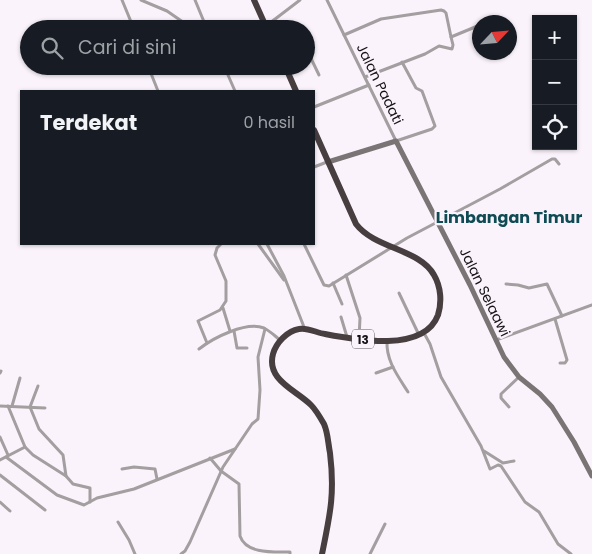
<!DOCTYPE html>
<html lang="id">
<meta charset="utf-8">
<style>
:root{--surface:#171b24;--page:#20242c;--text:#f1f3f6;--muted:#9ea1a6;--line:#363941}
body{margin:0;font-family:Poppins,sans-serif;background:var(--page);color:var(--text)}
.controls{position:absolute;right:15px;top:15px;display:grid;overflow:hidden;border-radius:0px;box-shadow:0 1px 4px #0004}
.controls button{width:45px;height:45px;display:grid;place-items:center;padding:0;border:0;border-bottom:1px solid var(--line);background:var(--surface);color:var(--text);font:25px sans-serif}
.compass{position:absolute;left:472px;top:15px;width:45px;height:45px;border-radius:50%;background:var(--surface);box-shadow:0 1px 4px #0004;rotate:64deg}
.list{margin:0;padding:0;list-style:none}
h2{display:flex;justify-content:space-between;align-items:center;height:65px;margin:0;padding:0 20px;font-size:21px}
h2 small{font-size:16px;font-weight:400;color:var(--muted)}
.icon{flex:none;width:28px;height:28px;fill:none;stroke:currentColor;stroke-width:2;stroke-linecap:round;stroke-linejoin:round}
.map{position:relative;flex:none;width:592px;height:554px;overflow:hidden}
.search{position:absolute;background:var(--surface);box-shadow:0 1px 4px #0004;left:20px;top:20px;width:295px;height:55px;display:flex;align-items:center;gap:12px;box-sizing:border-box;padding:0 18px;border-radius:28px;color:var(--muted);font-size:19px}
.panel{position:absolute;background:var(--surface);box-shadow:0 1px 4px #0004;left:20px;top:90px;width:295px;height:155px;border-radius:0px}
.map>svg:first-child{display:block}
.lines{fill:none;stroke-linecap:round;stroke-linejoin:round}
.street{stroke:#a39e9f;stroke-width:3}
.secondary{stroke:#7b7475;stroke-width:5}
.highway{stroke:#473e40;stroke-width:6}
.labels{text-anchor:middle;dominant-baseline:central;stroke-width:4.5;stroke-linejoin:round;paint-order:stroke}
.shield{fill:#fbf3fb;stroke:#5a565a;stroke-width:1}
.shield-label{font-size:12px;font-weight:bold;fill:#151215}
.street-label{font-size:14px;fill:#151215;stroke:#fbf3fb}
.quarter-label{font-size:16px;font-weight:bold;fill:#0e4b54;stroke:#fbf3fb}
</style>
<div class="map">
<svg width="592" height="554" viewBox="0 0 592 554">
<rect width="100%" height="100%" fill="#fbf3fb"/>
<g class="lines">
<!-- street -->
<g class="street">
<polyline points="122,0 134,29"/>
<polyline points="141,0 167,11 193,29"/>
<polyline points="195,0 207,29"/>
<polyline points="327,0 396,141 432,129 435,126 422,91 416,88 402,62"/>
<polyline points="259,29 266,26 300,0"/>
<polyline points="344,35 381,19 441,10 444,11 446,13 451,37 480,25"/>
<polyline points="306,48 319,75"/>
<polyline points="148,66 158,91"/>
<polyline points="224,66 235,91"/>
<polyline points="149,69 158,66"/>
<polyline points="365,77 425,54 439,46 452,49 453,45 451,37"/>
<polyline points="314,107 369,85"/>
<polyline points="314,167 327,162"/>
<polyline points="258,244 284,280"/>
<polyline points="267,244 284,276 304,327"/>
<polyline points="304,244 324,285 329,286 407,238 500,189 552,159 555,159 559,164"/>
<polyline points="346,275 360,318 359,339"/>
<polyline points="333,283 342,304"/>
<polyline points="506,284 518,285 529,288 547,284 562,316"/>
<polyline points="399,293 419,335"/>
<polyline points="223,308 230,331"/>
<polyline points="341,317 347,337"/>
<polyline points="555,319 567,360 565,363 560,363"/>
<polyline points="234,331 237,348 247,348"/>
<polyline points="424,333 430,344 441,377 481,446 490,469 498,465 501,466 525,502 539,512 558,544 571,554"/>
<polyline points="496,340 592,305"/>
<path d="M387,341C386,361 398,376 408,392"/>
<polyline points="207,343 198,321 220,310 226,301 226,281 215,255 217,248 221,244"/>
<path d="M199,349C213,338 246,321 264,328C270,331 275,336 280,340"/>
<polyline points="0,373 1,371"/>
<polyline points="376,373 393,367"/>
<polyline points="38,386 30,407 39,429 63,455 66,476"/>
<polyline points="0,406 45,408"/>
<polyline points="8,406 25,447 33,455 66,476 73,484 90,488 90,502"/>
<polyline points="12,406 20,378"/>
<polyline points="509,407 501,398 501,394 519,377"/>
<polyline points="0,437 8,455"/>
<polyline points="484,451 503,463 514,461"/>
<polyline points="6,457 57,495 84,505 97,498 134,489 235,449"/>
<path d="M210,458L221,471L239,484L240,536C246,554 273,552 290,552V554"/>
<polyline points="0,460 25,447"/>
<polyline points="122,469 134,467 155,469 157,479"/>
<polyline points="0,475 45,510"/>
<polyline points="0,502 10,511"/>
<polyline points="118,522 129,540 135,554"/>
<polyline points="181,554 185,551 190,542 223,467 252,424 258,419 260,390 258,357 265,329"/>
<polyline points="370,554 385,524"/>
</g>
<!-- secondary -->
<polyline class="secondary" points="328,162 396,141 470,285 504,357 519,377 540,394 552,407 574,442 592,476"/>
<!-- highway -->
<g class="highway">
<polyline points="254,0 267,29"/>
<polyline points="285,66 296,91"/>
<path d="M314,130L356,224C375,249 420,249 434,275C441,287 442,302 438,315C424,353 356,340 325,334C317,333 307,327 299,329C287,331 276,343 273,354C266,380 296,390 311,405C316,410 320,417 324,424C328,433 328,443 330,453C335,494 330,515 322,554"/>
</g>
</g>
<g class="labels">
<!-- shield labels -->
<rect class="shield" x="352" y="329.5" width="22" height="19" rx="4"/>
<g class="shield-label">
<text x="363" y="339">13</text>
</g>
<!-- street labels -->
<g class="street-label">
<text transform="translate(380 84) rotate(64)">Jalan Padati</text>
<text transform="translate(485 292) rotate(64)">Jalan Selaawi</text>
</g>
<!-- quarter labels -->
<g class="quarter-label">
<text x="509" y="217">Limbangan Timur</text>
</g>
</g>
</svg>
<div class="controls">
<button>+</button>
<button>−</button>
<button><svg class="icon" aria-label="locate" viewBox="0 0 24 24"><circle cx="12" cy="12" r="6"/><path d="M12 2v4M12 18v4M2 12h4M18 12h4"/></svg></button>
</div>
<svg class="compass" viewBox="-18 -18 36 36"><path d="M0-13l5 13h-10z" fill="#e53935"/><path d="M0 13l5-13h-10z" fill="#9ea1a6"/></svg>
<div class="search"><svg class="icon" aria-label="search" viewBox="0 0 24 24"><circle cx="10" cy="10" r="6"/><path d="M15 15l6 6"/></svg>Cari di sini</div>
<section class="panel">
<h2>Terdekat<small>0 hasil</small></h2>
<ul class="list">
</ul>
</section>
</div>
